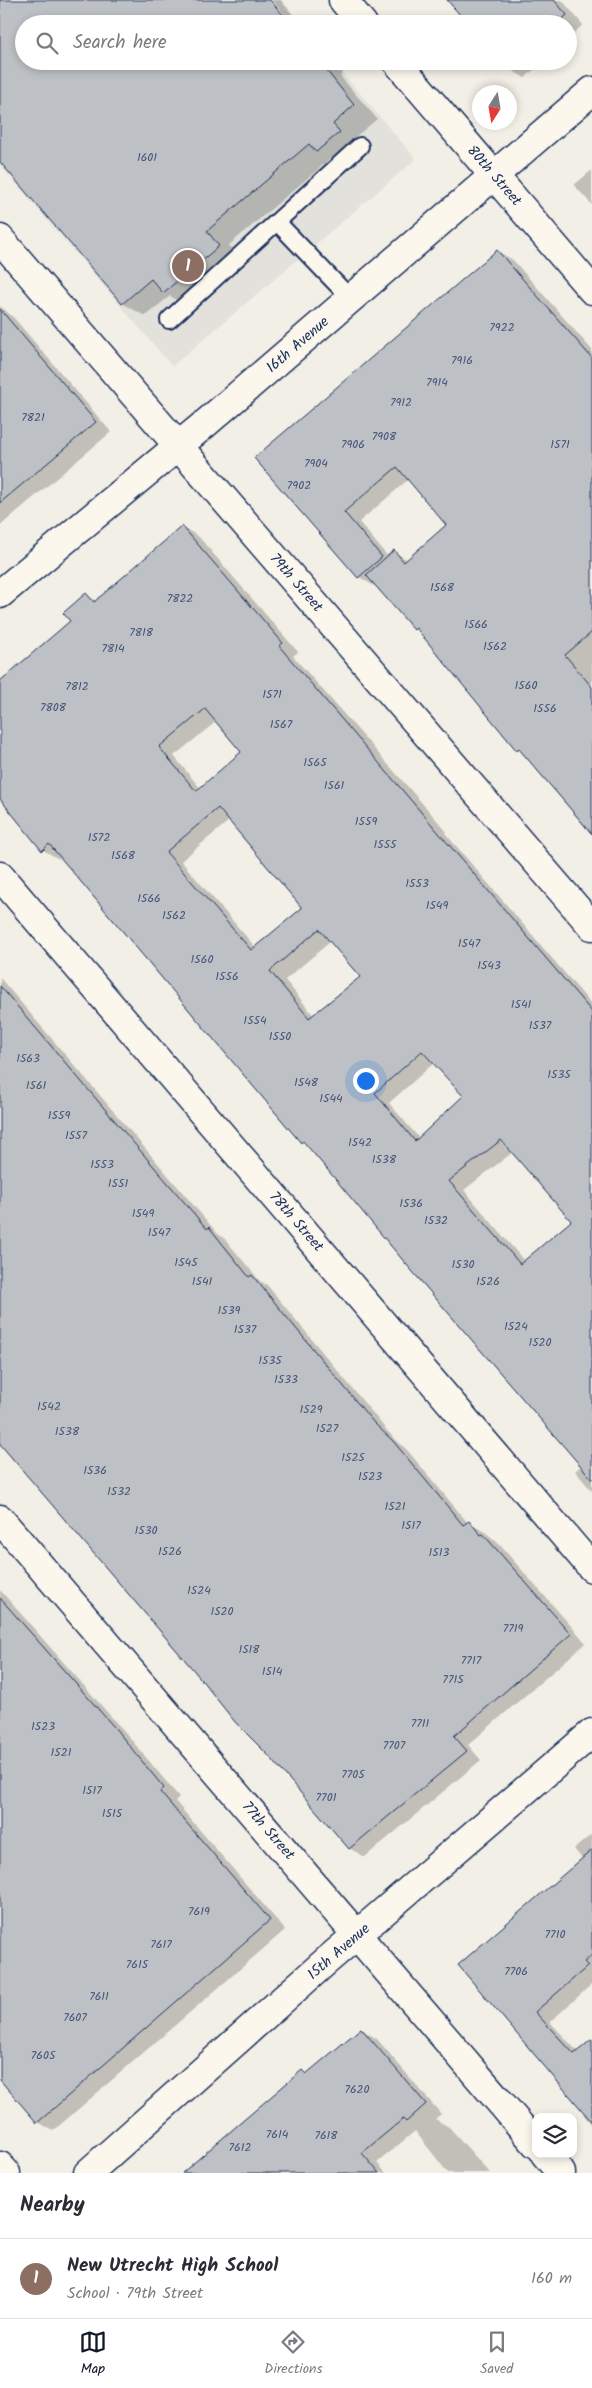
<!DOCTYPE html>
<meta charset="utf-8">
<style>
:root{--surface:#fff;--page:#f2f2f3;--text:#2b2b33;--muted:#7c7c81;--line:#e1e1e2;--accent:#111827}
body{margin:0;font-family:Kalam,sans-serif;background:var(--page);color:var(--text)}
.controls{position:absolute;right:15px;bottom:15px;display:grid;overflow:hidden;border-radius:10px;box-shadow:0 2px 8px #0003}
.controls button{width:45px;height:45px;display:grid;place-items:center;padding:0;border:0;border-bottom:1px solid var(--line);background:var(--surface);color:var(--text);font:25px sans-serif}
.compass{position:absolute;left:472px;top:85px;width:45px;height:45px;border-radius:50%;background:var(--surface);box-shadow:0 2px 8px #0003;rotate:191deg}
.you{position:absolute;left:365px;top:1080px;width:18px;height:18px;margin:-12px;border:4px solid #fff;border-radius:50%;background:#1a73e8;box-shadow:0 0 0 8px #1a73e833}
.badge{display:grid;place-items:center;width:32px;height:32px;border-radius:50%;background:var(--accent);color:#fff;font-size:16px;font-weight:700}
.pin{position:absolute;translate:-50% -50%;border:2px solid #fff;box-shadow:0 1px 5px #0006}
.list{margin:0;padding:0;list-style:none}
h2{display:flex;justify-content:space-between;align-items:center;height:65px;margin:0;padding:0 20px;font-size:21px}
h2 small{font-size:16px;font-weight:400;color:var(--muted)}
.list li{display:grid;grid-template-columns:32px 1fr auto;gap:15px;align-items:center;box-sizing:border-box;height:80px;padding:0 20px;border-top:1px solid var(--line)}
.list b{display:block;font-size:19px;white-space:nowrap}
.list p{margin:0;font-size:16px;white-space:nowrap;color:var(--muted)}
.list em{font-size:16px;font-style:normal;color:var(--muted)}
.icon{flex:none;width:28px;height:28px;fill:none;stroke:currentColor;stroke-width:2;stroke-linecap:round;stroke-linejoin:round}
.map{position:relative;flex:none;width:592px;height:2173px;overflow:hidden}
.search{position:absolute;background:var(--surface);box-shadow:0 2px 8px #0003;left:15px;right:15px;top:15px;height:55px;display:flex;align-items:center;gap:12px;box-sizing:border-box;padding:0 18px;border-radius:28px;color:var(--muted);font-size:19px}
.sheet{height:145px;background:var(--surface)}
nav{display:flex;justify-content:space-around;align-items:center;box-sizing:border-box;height:70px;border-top:1px solid var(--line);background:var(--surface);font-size:14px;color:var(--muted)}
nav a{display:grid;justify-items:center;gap:2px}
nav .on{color:var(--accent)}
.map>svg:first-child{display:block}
.built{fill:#e2e1dc}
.shadow{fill:#0003;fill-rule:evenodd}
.building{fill:#bdc0c4;stroke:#1b2f5e;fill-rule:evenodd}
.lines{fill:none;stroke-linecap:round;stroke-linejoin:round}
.service-casing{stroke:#1b2f5e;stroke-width:20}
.minor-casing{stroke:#1b2f5e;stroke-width:31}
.service{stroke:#fbf7ec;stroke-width:16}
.minor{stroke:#fbf7ec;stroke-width:28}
.labels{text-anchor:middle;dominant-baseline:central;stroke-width:4;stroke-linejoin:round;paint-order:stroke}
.number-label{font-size:12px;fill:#445378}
.street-label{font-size:15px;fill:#1b2f5e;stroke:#fbf7ec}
</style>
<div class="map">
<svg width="592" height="2173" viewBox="0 0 592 2173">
<rect width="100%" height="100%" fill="#f2efe6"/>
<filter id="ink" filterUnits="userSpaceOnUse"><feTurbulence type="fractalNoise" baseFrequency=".02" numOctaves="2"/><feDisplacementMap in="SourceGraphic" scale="10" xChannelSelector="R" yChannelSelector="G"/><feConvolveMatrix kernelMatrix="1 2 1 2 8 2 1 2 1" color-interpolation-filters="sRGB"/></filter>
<g filter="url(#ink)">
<!-- built -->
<polygon class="built" points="0,0 279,0 300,24 24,24 24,61 332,61 416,159 172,366 0,165"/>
<!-- shadow -->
<g class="shadow">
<polygon points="0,0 269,0 24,24 24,61 321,61 324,65 324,61 333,61 343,73 340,76 377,119 355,137 362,146 340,164 330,159 229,245 241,259 187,306 170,296 145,316 122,303 0,160"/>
<polygon points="272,0 281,0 301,24 292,24"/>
<polygon points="450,0 562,0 583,25 568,38 568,24 470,24"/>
<polygon points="502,61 543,61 525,78 508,68"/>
<polygon points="592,170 592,205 574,185"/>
<path d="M497,251L513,260L592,350V835L420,632L415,629L376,585L374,586L359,577L256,458ZM409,479L448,525L408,560L394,552L388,557L359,522Z"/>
<polygon points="0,306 14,318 111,432 0,526"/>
<path d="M182,527L198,536L298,652L293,656L429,811L447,832L445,833L592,1005V1491L575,1471L582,1465L61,856L59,859L43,850L0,799V682L72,621L86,595L97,601ZM217,721L242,753L200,788L174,756ZM230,820L304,908L256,948L181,861ZM331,941L362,977L314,1016L285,980ZM434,1063L465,1096L419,1138L389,1103ZM513,1152L573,1221L525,1262L464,1190Z"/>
<polygon points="0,978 218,1234 224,1238 260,1281 267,1285 389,1433 408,1451 468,1523 484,1531 499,1544 586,1643 468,1745 481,1760 365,1857 349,1848 0,1442"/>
<polygon points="0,1590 129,1737 179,1797 175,1801 285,1930 53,2131 38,2122 0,2078"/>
<polygon points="592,1834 592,1984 550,2022 578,2052 592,2040 592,2125 583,2114 585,2112 529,2049 532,2047 460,1965 583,1860 574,1849"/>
<polygon points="361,2029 377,2039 441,2114 435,2119 449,2127 490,2173 448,2173 415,2131 377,2163 386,2173 183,2173 302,2071 308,2074"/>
</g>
<!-- building -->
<g class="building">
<polygon points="0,0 270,0 291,24 24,24 24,61 319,61 354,105 333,124 340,132 316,152 309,144 207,231 219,246 163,293 151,279 122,304 0,162"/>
<polygon points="447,0 554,0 567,15 559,22 560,24 468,24"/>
<polygon points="497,250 592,358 592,632 565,655 592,687 592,834 519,749 517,751 416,628 414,630 366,575 394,550 404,562 446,525 397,467 344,512 382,557 358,578 254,458"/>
<polygon points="0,309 96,422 0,503"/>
<path d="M182,526L283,643L279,646L592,1012V1479L406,1264L326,1168L303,1141L301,1143L49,844L42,851L0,799V681L70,621L63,613L86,593L94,602ZM205,709L241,752L196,791L159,747ZM218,808L302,908L251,950L166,852ZM319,929L360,977L309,1018L270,971ZM422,1051L463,1096L415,1141L375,1093ZM501,1140L571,1221L520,1264L449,1181Z"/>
<polygon points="0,986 207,1229 209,1227 249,1277 252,1275 374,1423 393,1441 463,1525 469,1521 481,1535 483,1534 571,1634 454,1736 467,1751 349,1849 269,1756 235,1722 196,1673 0,1444"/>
<polygon points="0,1598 114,1727 164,1788 160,1792 270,1920 37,2123 0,2080"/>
<polygon points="592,1850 592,1955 584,1962 588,1966 535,2012 574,2054 592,2039 592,2122 458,1965"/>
<polygon points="361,2028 426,2104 406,2122 403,2119 362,2153 379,2173 182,2173 302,2070 306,2074"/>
</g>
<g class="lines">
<defs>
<g id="service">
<polyline points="277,222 351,299"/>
<polyline points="169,320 360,146"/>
</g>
<g id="minor">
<polyline points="343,0 363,24"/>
<polyline points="396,61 592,290"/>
<polyline points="0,239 592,926"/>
<polyline points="0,594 206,423 592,91"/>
<polyline points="0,876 592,1568"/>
<polyline points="0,1519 536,2144"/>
<polyline points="545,2154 561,2173"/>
<polyline points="0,2166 6,2173"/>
<polyline points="88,2173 324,1963 592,1733"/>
</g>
</defs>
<!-- service casing -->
<use href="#service" class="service-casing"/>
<!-- minor casing -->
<use href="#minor" class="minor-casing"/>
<!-- service -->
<use href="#service" class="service"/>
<!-- minor -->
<use href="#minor" class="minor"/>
</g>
</g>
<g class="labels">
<!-- number labels -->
<g class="number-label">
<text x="147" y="157">1601</text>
<text x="502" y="327">7922</text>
<text x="462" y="360">7916</text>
<text x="437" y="382">7914</text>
<text x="401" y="402">7912</text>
<text x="33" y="417">7821</text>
<text x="384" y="436">7908</text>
<text x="353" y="444">7906</text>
<text x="560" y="444">1571</text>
<text x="316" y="463">7904</text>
<text x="299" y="485">7902</text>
<text x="442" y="587">1568</text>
<text x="180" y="598">7822</text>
<text x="476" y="624">1566</text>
<text x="141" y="632">7818</text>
<text x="495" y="646">1562</text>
<text x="113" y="648">7814</text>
<text x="526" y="685">1560</text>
<text x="77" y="686">7812</text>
<text x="272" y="694">1571</text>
<text x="53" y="707">7808</text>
<text x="545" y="708">1556</text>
<text x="281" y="724">1567</text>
<text x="315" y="762">1565</text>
<text x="334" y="785">1561</text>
<text x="366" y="821">1559</text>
<text x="99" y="837">1572</text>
<text x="385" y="844">1555</text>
<text x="123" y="855">1568</text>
<text x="417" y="883">1553</text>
<text x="149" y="898">1566</text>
<text x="437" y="905">1549</text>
<text x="174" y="915">1562</text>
<text x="469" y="943">1547</text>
<text x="202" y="959">1560</text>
<text x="489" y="965">1543</text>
<text x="227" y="976">1556</text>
<text x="521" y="1004">1541</text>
<text x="255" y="1020">1554</text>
<text x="540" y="1025">1537</text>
<text x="280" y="1036">1550</text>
<text x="28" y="1058">1563</text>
<text x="559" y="1074">1535</text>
<text x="306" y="1082">1548</text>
<text x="36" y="1085">1561</text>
<text x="331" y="1098">1544</text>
<text x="59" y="1115">1559</text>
<text x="76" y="1135">1557</text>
<text x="360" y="1142">1542</text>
<text x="384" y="1159">1538</text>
<text x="102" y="1164">1553</text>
<text x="118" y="1183">1551</text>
<text x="411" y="1203">1536</text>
<text x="143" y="1213">1549</text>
<text x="436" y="1220">1532</text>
<text x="159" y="1232">1547</text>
<text x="186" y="1262">1545</text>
<text x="463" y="1264">1530</text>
<text x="202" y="1281">1541</text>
<text x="488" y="1281">1526</text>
<text x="229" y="1310">1539</text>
<text x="516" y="1326">1524</text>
<text x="245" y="1329">1537</text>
<text x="540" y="1342">1520</text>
<text x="270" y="1360">1535</text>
<text x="286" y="1379">1533</text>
<text x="49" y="1406">1542</text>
<text x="311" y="1409">1529</text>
<text x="327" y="1428">1527</text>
<text x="67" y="1431">1538</text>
<text x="353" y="1457">1525</text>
<text x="95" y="1470">1536</text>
<text x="370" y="1476">1523</text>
<text x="119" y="1491">1532</text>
<text x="395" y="1506">1521</text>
<text x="411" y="1525">1517</text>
<text x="146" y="1530">1530</text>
<text x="170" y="1551">1526</text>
<text x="439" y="1552">1513</text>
<text x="199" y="1590">1524</text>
<text x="222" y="1611">1520</text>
<text x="513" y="1628">7719</text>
<text x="249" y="1649">1518</text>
<text x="471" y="1660">7717</text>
<text x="272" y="1671">1514</text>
<text x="453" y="1679">7715</text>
<text x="420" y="1723">7711</text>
<text x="43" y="1726">1523</text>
<text x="394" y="1745">7707</text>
<text x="61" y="1752">1521</text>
<text x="353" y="1774">7705</text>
<text x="92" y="1790">1517</text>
<text x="326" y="1797">7701</text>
<text x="112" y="1813">1515</text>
<text x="199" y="1911">7619</text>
<text x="555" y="1934">7710</text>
<text x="161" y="1944">7617</text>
<text x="137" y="1964">7615</text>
<text x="516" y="1971">7706</text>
<text x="99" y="1996">7611</text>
<text x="75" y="2017">7607</text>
<text x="43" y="2055">7605</text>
<text x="357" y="2089">7620</text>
<text x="277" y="2134">7614</text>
<text x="326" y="2135">7618</text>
<text x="240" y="2147">7612</text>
</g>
<!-- street labels -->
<g class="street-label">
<text transform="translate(494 176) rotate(49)">80th Street</text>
<text transform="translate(298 345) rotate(-41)">16th Avenue</text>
<text transform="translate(296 583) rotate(49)">79th Street</text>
<text transform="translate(296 1222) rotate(49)">78th Street</text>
<text transform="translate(268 1831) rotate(49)">77th Street</text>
<text transform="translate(339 1952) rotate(-41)">15th Avenue</text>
</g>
</g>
</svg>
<div class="controls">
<button><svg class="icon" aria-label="layers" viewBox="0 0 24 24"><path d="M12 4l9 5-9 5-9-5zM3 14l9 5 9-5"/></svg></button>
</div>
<svg class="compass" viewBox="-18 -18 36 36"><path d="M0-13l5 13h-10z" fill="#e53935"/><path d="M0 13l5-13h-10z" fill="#7c7c81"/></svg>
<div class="you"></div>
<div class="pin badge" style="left:188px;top:266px;background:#8d6e63">1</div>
<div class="search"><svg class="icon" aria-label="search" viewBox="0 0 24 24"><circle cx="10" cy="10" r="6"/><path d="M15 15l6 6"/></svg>Search here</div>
</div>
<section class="sheet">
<h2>Nearby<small></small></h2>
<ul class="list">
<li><span class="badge" style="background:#8d6e63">1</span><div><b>New Utrecht High School</b><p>School · 79th Street</p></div><em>160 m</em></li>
</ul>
</section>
<nav>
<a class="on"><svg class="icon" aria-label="map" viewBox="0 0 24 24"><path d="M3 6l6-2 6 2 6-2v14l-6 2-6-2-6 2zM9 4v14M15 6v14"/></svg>Map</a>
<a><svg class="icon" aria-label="directions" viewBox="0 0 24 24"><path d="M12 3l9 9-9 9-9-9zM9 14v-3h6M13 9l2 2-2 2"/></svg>Directions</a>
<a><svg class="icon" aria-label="saved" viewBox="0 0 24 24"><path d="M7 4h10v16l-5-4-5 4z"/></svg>Saved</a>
</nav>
